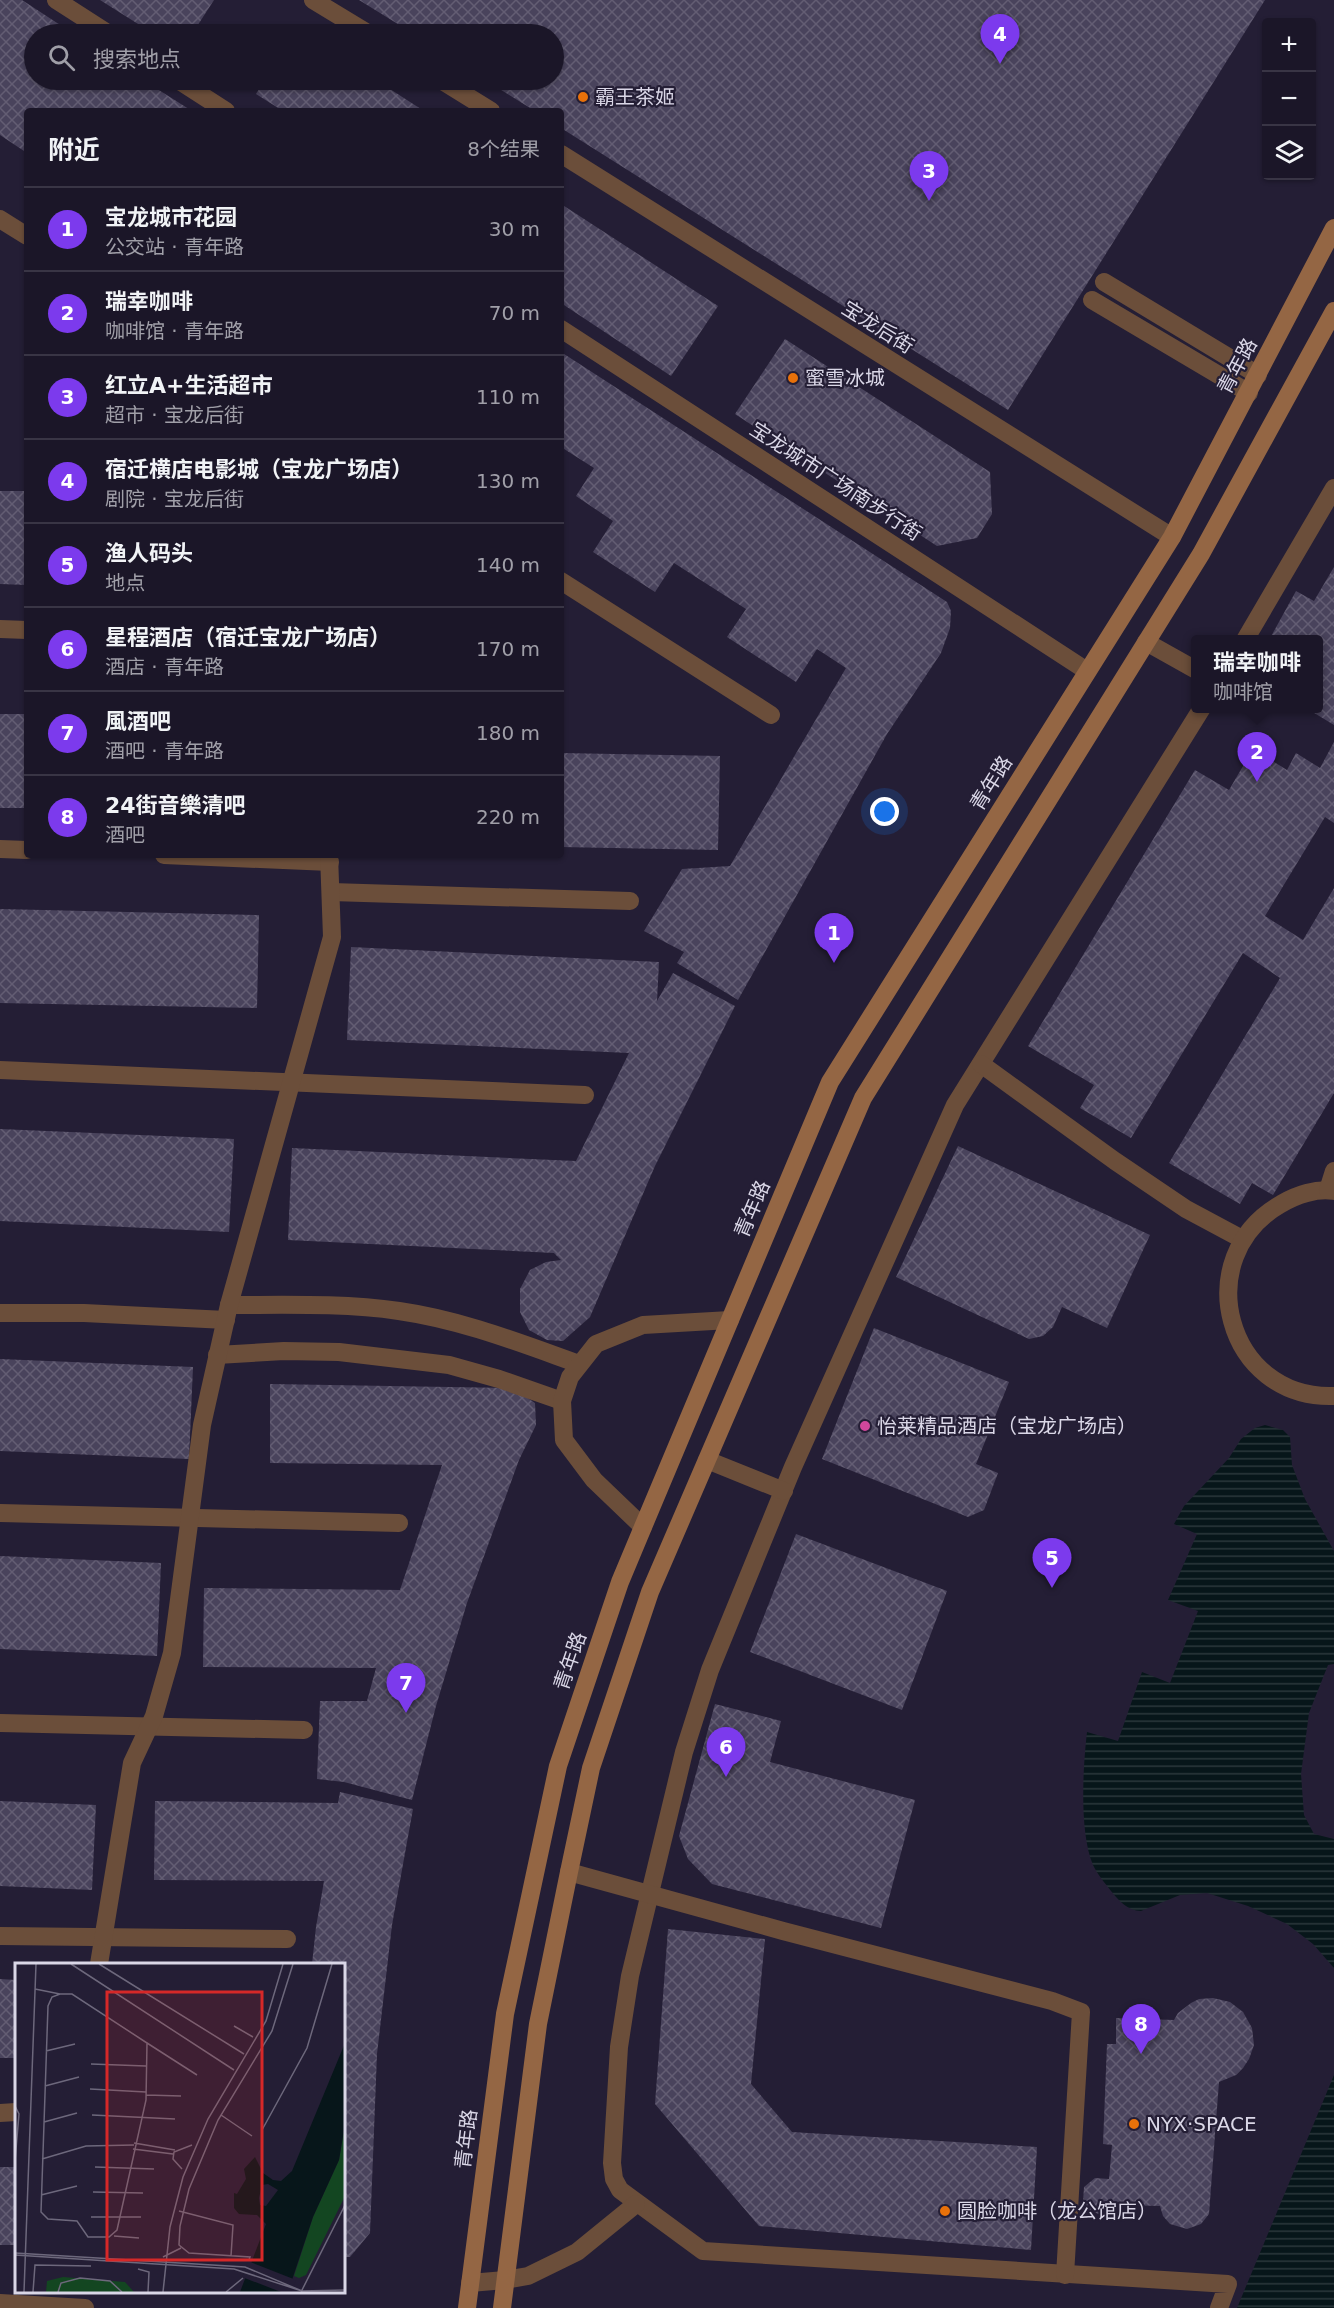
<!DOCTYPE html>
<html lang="zh">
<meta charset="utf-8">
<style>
:root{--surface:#1b1628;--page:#282334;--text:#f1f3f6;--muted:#a09fa8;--line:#393545;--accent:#7c3aed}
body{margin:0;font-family:"DejaVu Sans","Noto Sans SC",sans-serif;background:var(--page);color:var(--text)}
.controls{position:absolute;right:18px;top:18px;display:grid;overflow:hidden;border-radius:6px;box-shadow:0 2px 4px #0004}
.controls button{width:54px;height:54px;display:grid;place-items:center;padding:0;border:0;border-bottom:2px solid var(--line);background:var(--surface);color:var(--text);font:30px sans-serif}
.you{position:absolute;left:885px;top:812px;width:21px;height:21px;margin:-15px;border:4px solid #fff;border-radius:50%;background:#1a73e8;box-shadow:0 0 0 9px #1a73e833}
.badge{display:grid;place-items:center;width:39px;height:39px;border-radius:50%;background:var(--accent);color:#fff;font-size:20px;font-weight:700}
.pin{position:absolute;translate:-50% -50px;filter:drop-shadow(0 2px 3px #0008)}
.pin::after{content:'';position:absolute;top:32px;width:21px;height:18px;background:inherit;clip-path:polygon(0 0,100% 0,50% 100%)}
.popup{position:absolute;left:1191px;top:635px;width:132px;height:78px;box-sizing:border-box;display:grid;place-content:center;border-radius:6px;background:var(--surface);filter:drop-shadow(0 2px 4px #0005);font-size:20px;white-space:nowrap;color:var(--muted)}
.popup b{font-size:22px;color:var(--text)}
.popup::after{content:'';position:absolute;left:50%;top:100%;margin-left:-12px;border:12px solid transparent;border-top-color:var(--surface)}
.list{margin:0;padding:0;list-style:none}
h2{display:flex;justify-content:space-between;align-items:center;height:78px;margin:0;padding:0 24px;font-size:26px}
h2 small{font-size:20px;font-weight:400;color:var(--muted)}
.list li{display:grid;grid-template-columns:39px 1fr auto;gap:18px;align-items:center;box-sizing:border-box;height:84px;padding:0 24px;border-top:2px solid var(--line)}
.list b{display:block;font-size:22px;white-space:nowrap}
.list p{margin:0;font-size:20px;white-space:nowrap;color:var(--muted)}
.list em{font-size:20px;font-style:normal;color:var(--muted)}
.icon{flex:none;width:33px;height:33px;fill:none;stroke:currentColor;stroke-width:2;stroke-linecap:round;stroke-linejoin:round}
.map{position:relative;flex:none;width:1334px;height:2308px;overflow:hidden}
.search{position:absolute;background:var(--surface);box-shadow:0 2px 4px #0004;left:24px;top:24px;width:540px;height:66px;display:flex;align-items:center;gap:15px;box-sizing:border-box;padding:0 21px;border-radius:33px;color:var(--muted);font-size:22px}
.panel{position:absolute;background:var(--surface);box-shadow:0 2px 4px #0004;left:24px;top:108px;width:540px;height:750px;border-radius:6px}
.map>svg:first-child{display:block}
.water{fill:url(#water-rules)}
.building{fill:url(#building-cross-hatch)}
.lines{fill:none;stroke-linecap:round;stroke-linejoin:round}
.lane{stroke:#6b4e3a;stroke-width:18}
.street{stroke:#6b4e3a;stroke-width:18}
.secondary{stroke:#946644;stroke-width:18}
.food-dot{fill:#e8710a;stroke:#241e35;stroke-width:2}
.hotel-dot{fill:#d1479c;stroke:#241e35;stroke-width:2}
.labels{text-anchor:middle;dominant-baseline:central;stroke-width:4.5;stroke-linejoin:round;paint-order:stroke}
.poi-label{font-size:20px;fill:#dad7e7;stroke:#241e35;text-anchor:start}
.street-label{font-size:20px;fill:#dad7e7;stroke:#241e35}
.inset-road{fill:none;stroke:#6d687c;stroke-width:1.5}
.view{fill:#d62828;fill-opacity:0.15;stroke:#d62828;stroke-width:3}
.inset-edge{fill:none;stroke:#dad7e7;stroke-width:3}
</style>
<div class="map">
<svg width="1334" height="2308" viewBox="0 0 1334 2308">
<defs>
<pattern id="water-rules" width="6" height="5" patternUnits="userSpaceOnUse" patternTransform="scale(1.5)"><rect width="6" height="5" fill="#07161a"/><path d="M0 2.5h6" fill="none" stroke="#2b373b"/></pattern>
<pattern id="building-cross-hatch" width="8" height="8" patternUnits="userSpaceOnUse" patternTransform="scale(1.5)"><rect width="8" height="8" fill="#49435c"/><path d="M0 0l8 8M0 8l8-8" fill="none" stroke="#635d73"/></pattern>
</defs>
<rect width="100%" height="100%" fill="#241e35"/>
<!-- water -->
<g class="water">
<path d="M1265,1425L1283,1430L1290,1437L1292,1465L1305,1499L1334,1551V1664L1328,1665L1309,1713L1301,1774L1304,1815L1314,1834L1334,1839V1968L1313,1944L1287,1924L1248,1906L1207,1893L1180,1895L1141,1911C1128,1911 1119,1901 1111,1891C1105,1883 1097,1874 1093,1865C1079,1832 1083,1767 1087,1732L1118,1741L1142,1672L1170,1683L1198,1611L1168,1600L1197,1534L1174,1524L1184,1506L1229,1458L1241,1439L1255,1428Z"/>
<polygon points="1334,2075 1334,2308 1237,2308"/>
</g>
<!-- building -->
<g class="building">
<polygon points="0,0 22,0 74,34 34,34 34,80 143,80 192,111 27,111 27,153 0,135"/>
<polygon points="100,0 214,0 192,34 154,34"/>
<polygon points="359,0 1265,0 1008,410 561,128 561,111 535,111 485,80 554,80 554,34 414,34"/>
<polygon points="265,80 376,80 424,111 283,111 256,94"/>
<polygon points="561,204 718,306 671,376 561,303"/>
<polygon points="785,339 990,472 992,514 977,538 937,546 735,414"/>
<polygon points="561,352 947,602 951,611 950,628 941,653 887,734 738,1000 677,963 684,952 644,931 682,869 730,866 846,668 817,649 796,682 727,637 746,609 674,563 655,592 593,552 613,521 576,496 594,468 561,447"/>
<polygon points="0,491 27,491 27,585 0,584"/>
<polygon points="1334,567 1334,725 1306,708 1318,708 1318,640 1269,640 1296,591 1314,601"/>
<rect x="0" y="714" width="27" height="94"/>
<polygon points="1334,742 1334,823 1325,817 1265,916 1303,940 1334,888 1334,1093 1273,1195 1252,1183 1240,1204 1169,1163 1280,978 1243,953 1131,1138 1080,1108 1094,1085 1028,1046 1195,770 1229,790 1253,749 1287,770 1296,753 1320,768"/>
<polygon points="561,753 720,756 718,850 561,847"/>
<polygon points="0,909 259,915 257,1008 0,1003"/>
<polygon points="351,947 659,962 657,1001 673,973 735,1006 655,1166 590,1317 563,1341 547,1340 529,1330 520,1312 520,1289 530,1270 546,1262 561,1260 554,1253 288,1240 292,1148 576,1161 629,1053 347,1040"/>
<polygon points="0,1129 234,1139 229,1232 0,1221"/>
<polygon points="958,1146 1150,1235 1107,1328 1062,1307 1053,1327 1043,1336 1029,1339 896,1277"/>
<polygon points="874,1328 1009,1382 976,1464 998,1473 984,1510 968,1517 822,1459"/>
<polygon points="0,1359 193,1367 189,1459 0,1451"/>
<polygon points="270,1384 513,1388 535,1403 536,1425 519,1460 467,1603 436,1706 412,1800 344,1782 317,1779 320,1701 367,1701 376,1668 203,1667 204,1588 400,1590 442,1465 270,1463"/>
<polygon points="796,1534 947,1591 902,1710 750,1652"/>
<polygon points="0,1556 161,1563 157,1656 0,1649"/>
<polygon points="715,1704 781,1721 770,1762 915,1800 881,1928 712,1884 688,1859 679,1836"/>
<polygon points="340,1792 413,1809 392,1925 377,2054 370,2233 350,2257 344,2257 344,1964 312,1964 316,1927 324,1881 154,1880 155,1801 338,1803"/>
<polygon points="0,1801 96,1805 92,1890 0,1886"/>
<polygon points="668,1929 765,1939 751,2084 792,2132 1037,2147 1031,2250 759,2226 655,2104"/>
<polygon points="0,1979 16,1980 16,2058 0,2058"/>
<polygon points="1213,1998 1230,2002 1243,2012 1252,2028 1254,2045 1249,2059 1243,2068 1236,2075 1219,2082 1209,2214 1201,2224 1187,2229 1170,2224 1163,2216 1160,2206 1118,2205 1112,2212 1102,2215 1090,2211 1083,2202 1084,2187 1095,2178 1109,2179 1112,2145 1103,2144 1107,2044 1116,2044 1116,2018 1174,2020 1178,2013 1191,2003 1199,1999"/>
<rect x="0" y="2167" width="16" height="78"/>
</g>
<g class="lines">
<!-- lane -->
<g class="lane">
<polyline points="0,219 27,236"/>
<polyline points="1104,282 1258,375"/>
<polyline points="1092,300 1249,393"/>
<polyline points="561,581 771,715"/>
<polyline points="0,629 27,630"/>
<polyline points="1245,640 1334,488"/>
<polyline points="1146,642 1196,670"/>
<polyline points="1202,708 955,1105 793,1467 710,1670 684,1752 630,1976 619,2047 612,2163 614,2179 620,2190 703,2251 1228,2284 1219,2308"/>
<polyline points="0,849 27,850"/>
<polyline points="164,855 330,862"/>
<polyline points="331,892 630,901"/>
<polyline points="981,1064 1115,1161 1186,1209 1242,1239"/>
<polyline points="0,1070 585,1095"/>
<path d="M1334,1191C1317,1188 1296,1195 1281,1204C1188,1257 1226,1400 1334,1396"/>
<path d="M229,1305C286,1305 344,1303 399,1311C462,1320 520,1343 579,1364"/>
<polyline points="0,1313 84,1313 226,1320"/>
<polyline points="217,1355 284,1351 339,1352 449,1365 499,1379 562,1401"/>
<polyline points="707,1460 784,1491"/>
<polyline points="0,1513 399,1523"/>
<polyline points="643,1527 594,1480 564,1440 562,1401 570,1377 596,1344 643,1325 730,1320"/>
<polyline points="0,1723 304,1730"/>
<polyline points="569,1872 783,1931 1052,2001 1081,2012 1065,2275"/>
<polyline points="0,1936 287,1939"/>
<polyline points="99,1964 132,1763 154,1716 172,1653 202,1425 229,1305 332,937 329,855"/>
<polyline points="0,2113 16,2112"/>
<polyline points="470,2283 505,2280 528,2276 577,2252 636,2204"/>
</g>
<!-- street -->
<g class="street">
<polyline points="56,0 109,34"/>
<polyline points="313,0 369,34"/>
<polyline points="178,80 226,111"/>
<polyline points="441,80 491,111"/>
<polyline points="561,154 1172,537"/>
<polyline points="561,329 1087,671"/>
<polyline points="1328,1190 1334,1171"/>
<polyline points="0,2303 85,2308"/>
</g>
<!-- secondary -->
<g class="secondary">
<polyline points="467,2308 505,2014 558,1766 620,1582 643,1527 830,1082 1172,537 1334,228"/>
<polyline points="502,2308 538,2024 569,1872 591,1768 650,1592 863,1098 1201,554 1334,311"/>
</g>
</g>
<!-- markers -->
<g class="food-dot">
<circle cx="583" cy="97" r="6"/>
<circle cx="793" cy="378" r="6"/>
<circle cx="1134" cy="2124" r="6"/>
<circle cx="945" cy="2211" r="6"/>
</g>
<circle class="hotel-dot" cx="865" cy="1426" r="6"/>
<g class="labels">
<!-- poi labels -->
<g class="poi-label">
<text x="595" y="97">霸王茶姬</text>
<text x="805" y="378">蜜雪冰城</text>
<text x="877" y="1426">怡莱精品酒店（宝龙广场店）</text>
<text x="1146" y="2124">NYX·SPACE</text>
<text x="957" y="2211">圆脸咖啡（龙公馆店）</text>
</g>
<!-- street labels -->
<g class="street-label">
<text transform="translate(878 327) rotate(32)">宝龙后街</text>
<text transform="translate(1237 366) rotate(-62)">青年路</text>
<text transform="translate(836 481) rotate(33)">宝龙城市广场南步行街</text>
<text transform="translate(991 783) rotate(-58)">青年路</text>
<text transform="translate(752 1209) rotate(-67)">青年路</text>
<text transform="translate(570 1661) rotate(-71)">青年路</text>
<text transform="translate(466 2139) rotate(-83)">青年路</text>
</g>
</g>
<!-- overview -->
<g transform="translate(15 1963)">
<rect width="330" height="330" fill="#241e35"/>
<path d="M330,161V233L291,312L284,315L279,313L298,254L324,197Z" fill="#134621"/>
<path d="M48,314L110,319L119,329H31L32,318Z" fill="#134621"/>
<path d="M330,80V161L324,197L298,254L273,329H225L251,261L242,252L224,251L219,245V230L222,231L231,216L229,206L240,194L248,210L258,217L266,218L277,208ZM253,221L263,227L251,243L245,242L244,235L247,222Z" fill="#07161a" fill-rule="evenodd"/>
<path d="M233,298L281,317L276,329H266L227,314Z" fill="#241e35"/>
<path class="inset-road" d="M56,1L219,107M84,1L229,91M20,26L45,31M45,31H57L132,80L131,137L102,267L94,274H73L62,258L33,256L26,249L33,43L37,34ZM219,63L238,74M132,80L182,112M31,88L60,81M76,101L131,103M30,123L64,114M75,126L131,129M131,132L166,133M0,143L4,151L0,198M77,152L160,156M206,152L237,173M29,159L62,150M247,167L292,85L317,1M119,180L160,187M118,186L158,191M27,196L71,183L119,182M80,204L139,206M167,206L158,196L159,189L177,182M78,229L128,230M26,232L62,223M164,248L218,262L216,293M76,254H126M99,273L124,275M0,290L230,304L287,328L219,306L0,292M148,294L166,285M234,297L235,294L174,290L164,282L165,263L174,226L203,157L257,68L278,1M123,306L134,309L133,329M287,328L330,327M9,329L21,1M18,329L20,302L76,303M43,329L46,320L65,315L95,318L107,329M148,329L155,264L168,214L193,156L251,58L268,1M211,329L228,315M286,329L330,242"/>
<path class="view" d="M92,29H247V297H92Z"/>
<rect width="330" height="330" class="inset-edge"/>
</g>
</svg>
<div class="controls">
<button>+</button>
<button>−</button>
<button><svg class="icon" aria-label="layers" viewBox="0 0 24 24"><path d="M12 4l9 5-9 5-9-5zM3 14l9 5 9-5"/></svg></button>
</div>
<div class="you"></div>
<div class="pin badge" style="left:834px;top:963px">1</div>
<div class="pin badge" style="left:1257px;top:782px">2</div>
<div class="popup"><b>瑞幸咖啡</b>咖啡馆</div>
<div class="pin badge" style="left:929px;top:201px">3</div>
<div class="pin badge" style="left:1000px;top:64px">4</div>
<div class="pin badge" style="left:1052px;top:1588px">5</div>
<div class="pin badge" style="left:726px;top:1777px">6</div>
<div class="pin badge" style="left:406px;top:1713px">7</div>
<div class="pin badge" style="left:1141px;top:2054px">8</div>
<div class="search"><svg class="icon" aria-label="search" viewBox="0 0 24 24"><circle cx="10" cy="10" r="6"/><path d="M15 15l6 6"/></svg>搜索地点</div>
<section class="panel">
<h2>附近<small>8个结果</small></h2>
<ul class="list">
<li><span class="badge">1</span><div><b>宝龙城市花园</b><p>公交站 · 青年路</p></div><em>30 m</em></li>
<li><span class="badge">2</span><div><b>瑞幸咖啡</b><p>咖啡馆 · 青年路</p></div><em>70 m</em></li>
<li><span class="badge">3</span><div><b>红立A+生活超市</b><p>超市 · 宝龙后街</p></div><em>110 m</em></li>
<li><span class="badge">4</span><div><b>宿迁横店电影城（宝龙广场店）</b><p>剧院 · 宝龙后街</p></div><em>130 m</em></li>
<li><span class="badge">5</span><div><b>渔人码头</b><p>地点</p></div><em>140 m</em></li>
<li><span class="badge">6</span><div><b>星程酒店（宿迁宝龙广场店）</b><p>酒店 · 青年路</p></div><em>170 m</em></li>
<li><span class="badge">7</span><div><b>風酒吧</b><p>酒吧 · 青年路</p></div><em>180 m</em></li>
<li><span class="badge">8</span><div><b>24街音樂清吧</b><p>酒吧</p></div><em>220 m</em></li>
</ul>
</section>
</div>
